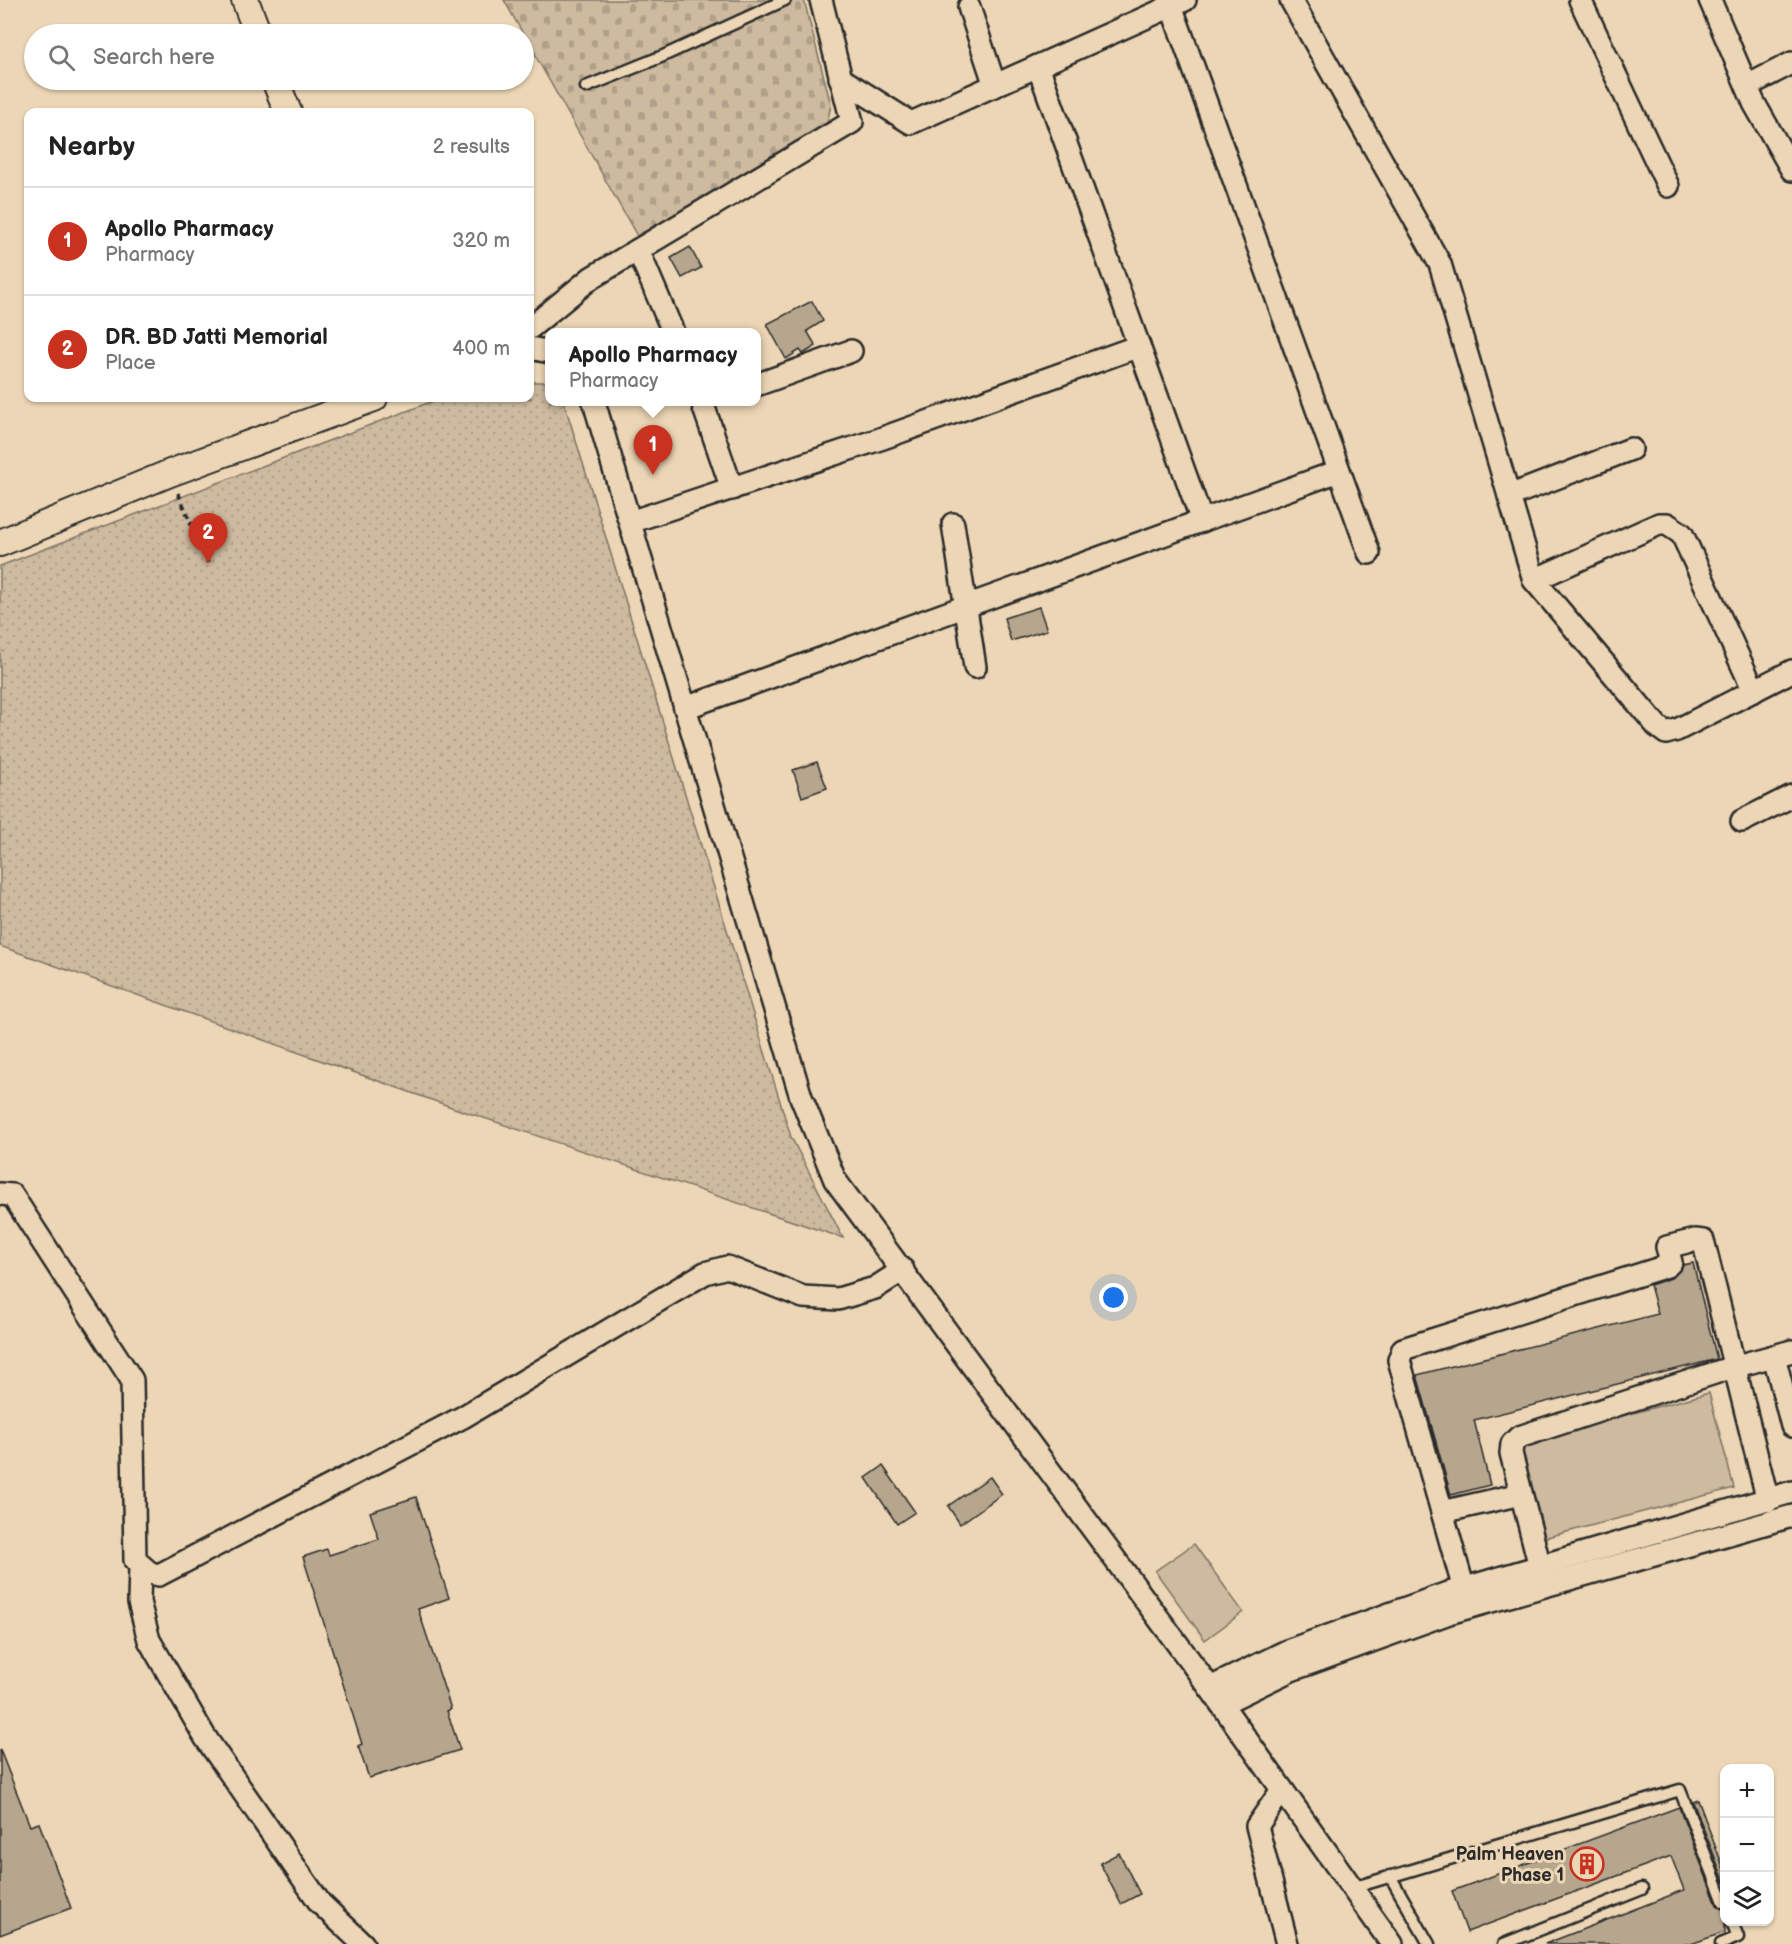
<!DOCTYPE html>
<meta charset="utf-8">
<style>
:root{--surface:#fff;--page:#f6f6f6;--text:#222;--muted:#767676;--line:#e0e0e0;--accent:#c8321e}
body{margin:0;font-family:"Balsamiq Sans",sans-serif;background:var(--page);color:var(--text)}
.controls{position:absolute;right:18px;bottom:18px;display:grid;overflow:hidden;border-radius:12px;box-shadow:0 2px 4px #0004}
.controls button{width:54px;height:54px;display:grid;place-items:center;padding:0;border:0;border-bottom:2px solid var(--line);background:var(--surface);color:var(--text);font:30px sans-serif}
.you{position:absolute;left:1114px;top:1298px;width:21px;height:21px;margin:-15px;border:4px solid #fff;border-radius:50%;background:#1a73e8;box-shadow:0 0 0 9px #1a73e833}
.badge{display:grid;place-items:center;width:39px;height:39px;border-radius:50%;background:var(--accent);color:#fff;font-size:20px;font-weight:700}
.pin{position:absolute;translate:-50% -50px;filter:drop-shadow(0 2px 3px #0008)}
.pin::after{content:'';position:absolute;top:32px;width:21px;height:18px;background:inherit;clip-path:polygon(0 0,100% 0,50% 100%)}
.popup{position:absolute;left:545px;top:328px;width:216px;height:78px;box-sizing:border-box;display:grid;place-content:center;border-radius:12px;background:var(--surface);filter:drop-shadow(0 2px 4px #0005);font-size:20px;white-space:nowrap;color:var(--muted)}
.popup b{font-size:22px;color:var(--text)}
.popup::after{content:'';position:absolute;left:50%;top:100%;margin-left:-12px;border:12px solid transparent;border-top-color:var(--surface)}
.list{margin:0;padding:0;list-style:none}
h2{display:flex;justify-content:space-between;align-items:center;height:78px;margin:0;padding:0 24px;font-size:26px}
h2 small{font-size:20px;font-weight:400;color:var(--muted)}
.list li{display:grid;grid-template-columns:39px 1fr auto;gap:18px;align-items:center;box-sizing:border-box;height:108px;padding:0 24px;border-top:2px solid var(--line)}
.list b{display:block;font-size:22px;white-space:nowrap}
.list p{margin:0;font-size:20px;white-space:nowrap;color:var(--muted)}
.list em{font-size:20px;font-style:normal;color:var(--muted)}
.icon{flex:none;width:33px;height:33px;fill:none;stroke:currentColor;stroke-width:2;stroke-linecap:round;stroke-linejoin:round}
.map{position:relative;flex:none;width:1792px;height:1944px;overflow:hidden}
.search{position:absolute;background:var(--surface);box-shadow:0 2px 4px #0004;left:24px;top:24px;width:510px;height:66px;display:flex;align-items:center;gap:15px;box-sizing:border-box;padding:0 21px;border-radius:33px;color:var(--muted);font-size:22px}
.panel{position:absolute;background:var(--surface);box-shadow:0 2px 4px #0004;left:24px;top:108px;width:510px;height:294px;border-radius:12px}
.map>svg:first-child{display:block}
.grass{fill:url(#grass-dots);stroke:#7c7265;stroke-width:1.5}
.cemetery{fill:url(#cemetery-stones);stroke:#7c7265;stroke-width:1.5}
.park{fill:#cdba9f;stroke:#7c7265;stroke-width:1.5}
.building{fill:#b6a68e;stroke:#2b2b2b;stroke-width:1.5}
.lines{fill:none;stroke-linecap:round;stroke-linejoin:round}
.service-casing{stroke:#2b2b2b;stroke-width:15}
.minor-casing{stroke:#2b2b2b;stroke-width:26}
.tertiary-casing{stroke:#2b2b2b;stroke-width:30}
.path{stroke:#2b2b2b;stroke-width:4;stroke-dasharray:6 4.5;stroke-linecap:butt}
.service{stroke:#ecd6b5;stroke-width:10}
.minor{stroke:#ecd6b5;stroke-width:21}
.tertiary{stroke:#ecd6b5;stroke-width:26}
.labels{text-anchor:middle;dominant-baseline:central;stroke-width:6;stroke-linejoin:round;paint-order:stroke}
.poi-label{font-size:18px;font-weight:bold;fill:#2b2b2b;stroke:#ecd6b5;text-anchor:end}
</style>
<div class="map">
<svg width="1792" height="1944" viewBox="0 0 1792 1944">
<defs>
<pattern id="grass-dots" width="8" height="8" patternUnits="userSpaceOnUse" patternTransform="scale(1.5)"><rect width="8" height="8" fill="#cdba9f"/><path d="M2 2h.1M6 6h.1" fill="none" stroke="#b0a089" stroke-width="1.8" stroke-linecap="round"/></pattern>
<pattern id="cemetery-stones" width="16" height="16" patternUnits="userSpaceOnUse" patternTransform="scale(1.5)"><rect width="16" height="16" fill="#cdba9f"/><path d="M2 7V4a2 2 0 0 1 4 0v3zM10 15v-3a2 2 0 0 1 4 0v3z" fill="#b0a089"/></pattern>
</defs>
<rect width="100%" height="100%" fill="#ecd6b5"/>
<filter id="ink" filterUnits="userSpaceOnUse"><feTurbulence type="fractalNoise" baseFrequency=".0167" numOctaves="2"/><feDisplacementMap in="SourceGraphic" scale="12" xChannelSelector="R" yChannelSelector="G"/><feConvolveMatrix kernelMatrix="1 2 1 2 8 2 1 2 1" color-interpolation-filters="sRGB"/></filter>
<g filter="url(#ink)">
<!-- grass -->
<polygon class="grass" points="530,382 549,382 550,402 564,402 791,1137 843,1238 457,1109 0,946 0,566 441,398 530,398"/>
<!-- cemetery -->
<polygon class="cemetery" points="504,0 804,0 831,105 826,129 637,236"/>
<!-- park -->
<g class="park">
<polygon points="1709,1393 1734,1488 1544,1538 1520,1443"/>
<polygon points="1194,1544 1243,1612 1205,1640 1155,1571"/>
</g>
<!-- building -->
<g class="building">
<polygon points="690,247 701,268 682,278 671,258"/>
<polygon points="812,301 823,321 807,331 816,346 803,354 800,350 786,359 767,324"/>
<polygon points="1039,607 1047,630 1011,641 1004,618"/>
<polygon points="817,762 827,788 802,797 793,770"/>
<polygon points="1693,1263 1717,1359 1474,1420 1490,1485 1451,1495 1417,1375 1658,1314 1650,1285 1671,1278 1683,1265"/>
<polygon points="883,1466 915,1512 897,1524 866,1478"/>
<polygon points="990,1477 1002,1494 960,1524 948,1506"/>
<polygon points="416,1497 449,1598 418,1609 451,1709 447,1711 460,1750 369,1778 358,1746 362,1744 303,1557 327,1549 329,1555 379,1539 370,1512"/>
<polygon points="0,1750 30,1826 39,1823 71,1908 0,1935"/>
<polygon points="1698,1800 1725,1872 1725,1883 1693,1802"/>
<polygon points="1679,1807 1717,1905 1725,1909 1725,1932 1691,1944 1545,1944 1684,1890 1671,1856 1467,1932 1452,1891"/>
<polygon points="1119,1853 1140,1894 1121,1904 1100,1863"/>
</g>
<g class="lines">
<defs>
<g id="service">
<polyline points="586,87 663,56 785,0"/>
<polyline points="1390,1876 1429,1944"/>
<polyline points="1352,1888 1680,1790 1724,1902"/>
<polyline points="1504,1944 1642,1889"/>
<polyline points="1721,1944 1738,1937 1732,1922"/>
</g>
<g id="minor">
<polyline points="1169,0 1369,553"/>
<polyline points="1291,0 1440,264 1534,580 1657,726 1666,733 1677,730 1792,671"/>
<polyline points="1580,0 1668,186"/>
<polyline points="1710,0 1754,103 1792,170"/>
<polyline points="969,7 995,86"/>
<polyline points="1038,66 1202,521"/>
<polyline points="840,78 911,123 1185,0"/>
<polyline points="1747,86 1792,63"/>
<polyline points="638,250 673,332"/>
<polyline points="530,328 591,278 852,122 821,0"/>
<polyline points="530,348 550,352"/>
<polyline points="756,385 851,351"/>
<polyline points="594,402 801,1097 835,1180 1210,1688 1392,1944"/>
<polyline points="702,402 732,489"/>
<polyline points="1509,496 1631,449"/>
<polyline points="630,522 880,439 1139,346"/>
<polyline points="953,524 975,667"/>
<polyline points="1534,580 1659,524 1667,524 1682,534 1754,691"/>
<polyline points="685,708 1339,471"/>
<polyline points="1742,821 1792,796"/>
<polyline points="0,1194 12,1195 132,1380 135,1560 150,1573 159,1575 463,1417 705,1273 727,1267 803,1297 838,1299 875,1288 903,1270"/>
<polyline points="1774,1356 1792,1426"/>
<polyline points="1442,1512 1521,1494"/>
<polyline points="140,1566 139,1602 149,1640 205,1737 320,1903 363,1944"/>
<polyline points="1540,1567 1511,1453 1512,1444 1519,1437 1733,1367 1792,1351"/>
<polyline points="1469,1607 1399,1360 1403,1349 1667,1266 1671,1262 1667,1247 1695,1240 1703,1241 1705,1248 1768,1501"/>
<polyline points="1210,1688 1287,1651 1445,1594 1792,1492"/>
<polyline points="1221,1704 1291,1670 1449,1613 1792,1516"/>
<polyline points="1282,1790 1257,1826 1287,1944"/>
</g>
<g id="tertiary">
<polyline points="245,0 258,34"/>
<polyline points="275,80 288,112"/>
<polyline points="0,543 170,473 374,398"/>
</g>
</defs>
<!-- service casing -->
<use href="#service" class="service-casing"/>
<!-- minor casing -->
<use href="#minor" class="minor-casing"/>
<!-- tertiary casing -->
<use href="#tertiary" class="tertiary-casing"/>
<!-- path -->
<polyline class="path" points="178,493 208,563"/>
<!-- service -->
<use href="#service" class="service"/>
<!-- minor -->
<use href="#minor" class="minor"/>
<!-- tertiary -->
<use href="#tertiary" class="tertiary"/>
</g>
</g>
<!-- icons -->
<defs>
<symbol id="building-ring" viewBox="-11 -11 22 22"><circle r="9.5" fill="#ecd6b5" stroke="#c8321e" stroke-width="1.5"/><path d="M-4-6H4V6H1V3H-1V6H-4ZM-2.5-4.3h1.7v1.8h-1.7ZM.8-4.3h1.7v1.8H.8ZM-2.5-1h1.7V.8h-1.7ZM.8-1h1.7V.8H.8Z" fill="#c8321e"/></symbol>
</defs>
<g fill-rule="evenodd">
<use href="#building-ring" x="1568" y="1845" width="38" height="38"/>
</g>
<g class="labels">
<!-- poi labels -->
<g class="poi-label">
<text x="1564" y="1854">Palm Heaven<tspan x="1564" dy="21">Phase 1</tspan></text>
</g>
</g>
</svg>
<div class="controls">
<button>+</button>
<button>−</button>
<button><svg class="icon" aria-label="layers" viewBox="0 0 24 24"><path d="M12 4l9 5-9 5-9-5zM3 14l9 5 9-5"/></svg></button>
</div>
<div class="you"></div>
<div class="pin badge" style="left:653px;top:475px">1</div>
<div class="popup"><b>Apollo Pharmacy</b>Pharmacy</div>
<div class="pin badge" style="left:208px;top:563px">2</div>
<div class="search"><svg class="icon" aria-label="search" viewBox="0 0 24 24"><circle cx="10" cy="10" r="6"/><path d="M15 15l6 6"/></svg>Search here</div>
<section class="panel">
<h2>Nearby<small>2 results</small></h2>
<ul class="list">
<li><span class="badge">1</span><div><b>Apollo Pharmacy</b><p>Pharmacy</p></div><em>320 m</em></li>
<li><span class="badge">2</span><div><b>DR. BD Jatti Memorial</b><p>Place</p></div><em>400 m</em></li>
</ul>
</section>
</div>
